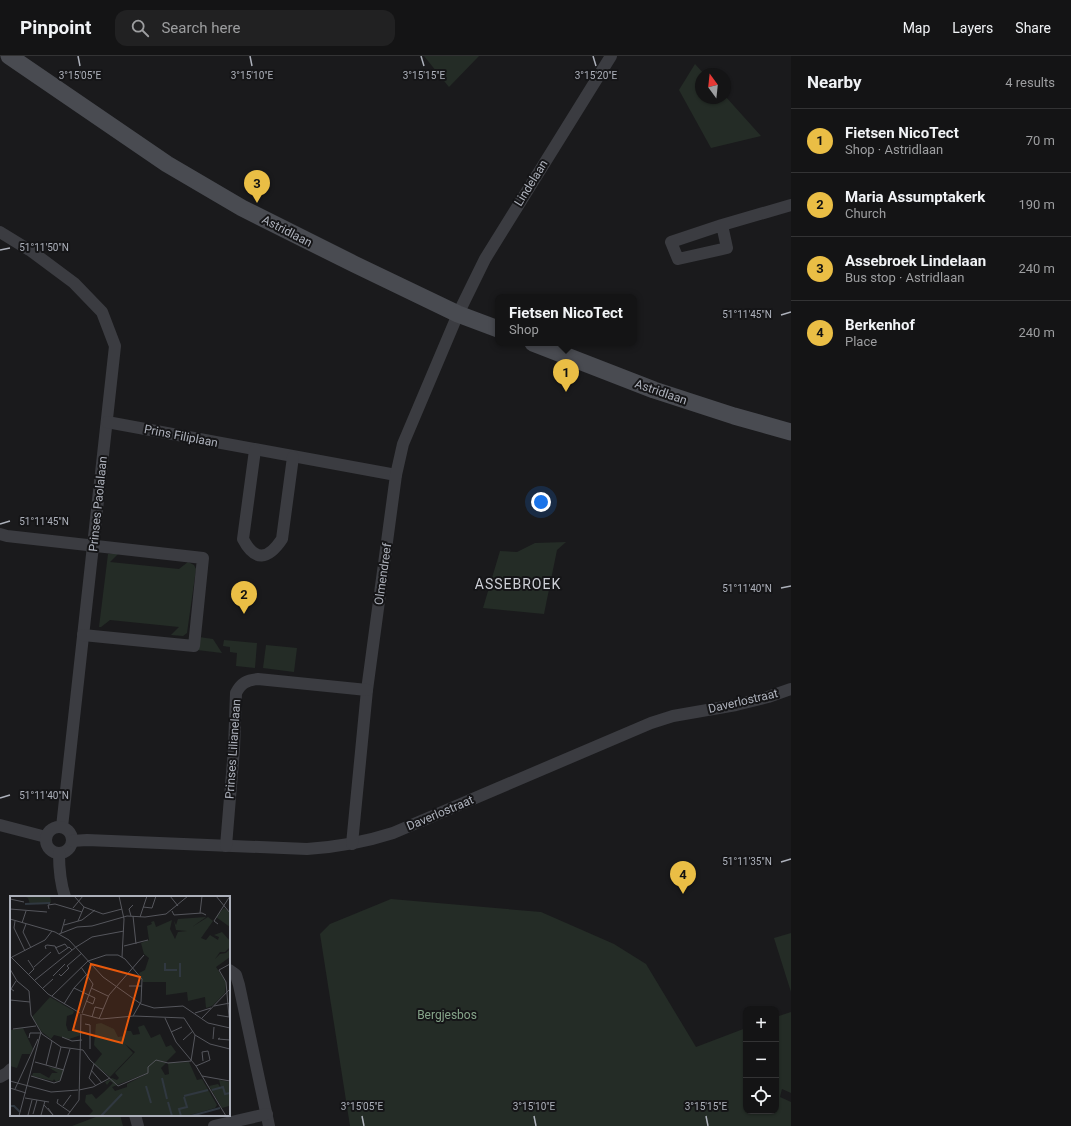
<!DOCTYPE html>
<meta charset="utf-8">
<style>
:root{--surface:#141415;--page:#212122;--text:#f1f3f6;--muted:#9d9ea0;--line:#333334;--accent:#eabe45}
body{margin:0;font-family:Roboto,sans-serif;background:var(--page);color:var(--text)}
.controls{position:absolute;right:12px;bottom:12px;display:grid;overflow:hidden;border-radius:8px;box-shadow:0 1px 3px #0004}
.controls button{width:36px;height:36px;display:grid;place-items:center;padding:0;border:0;border-bottom:1px solid var(--line);background:var(--surface);color:var(--text);font:20px sans-serif}
.compass{position:absolute;left:695px;top:12px;width:36px;height:36px;border-radius:50%;background:var(--surface);box-shadow:0 1px 3px #0004;rotate:345deg}
.you{position:absolute;left:541px;top:446px;width:14px;height:14px;margin:-10px;border:3px solid #fff;border-radius:50%;background:#1a73e8;box-shadow:0 0 0 6px #1a73e833}
.badge{display:grid;place-items:center;width:26px;height:26px;border-radius:50%;background:var(--accent);color:#111;font-size:13px;font-weight:700}
.pin{position:absolute;translate:-50% -33px;filter:drop-shadow(0 1px 2px #0008)}
.pin::after{content:'';position:absolute;top:21px;width:14px;height:12px;background:inherit;clip-path:polygon(0 0,100% 0,50% 100%)}
.popup{position:absolute;left:495px;top:238px;width:142px;height:52px;box-sizing:border-box;display:grid;place-content:center;border-radius:8px;background:var(--surface);filter:drop-shadow(0 1px 3px #0005);font-size:13px;white-space:nowrap;color:var(--muted)}
.popup b{font-size:15px;color:var(--text)}
.popup::after{content:'';position:absolute;left:50%;top:100%;margin-left:-8px;border:8px solid transparent;border-top-color:var(--surface)}
.list{margin:0;padding:0;list-style:none}
h2{display:flex;justify-content:space-between;align-items:center;height:52px;margin:0;padding:0 16px;font-size:17px}
h2 small{font-size:13px;font-weight:400;color:var(--muted)}
.list li{display:grid;grid-template-columns:26px 1fr auto;gap:12px;align-items:center;box-sizing:border-box;height:64px;padding:0 16px;border-top:1px solid var(--line)}
.list b{display:block;font-size:15px;white-space:nowrap}
.list p{margin:0;font-size:13px;white-space:nowrap;color:var(--muted)}
.list em{font-size:13px;font-style:normal;color:var(--muted)}
.icon{flex:none;width:22px;height:22px;fill:none;stroke:currentColor;stroke-width:2;stroke-linecap:round;stroke-linejoin:round}
.map{position:relative;flex:none;width:791px;height:1070px;overflow:hidden}
header{display:flex;align-items:center;gap:24px;box-sizing:border-box;height:56px;padding:0 20px;background:var(--surface);border-bottom:1px solid var(--line)}
header strong{font-size:19px}
nav{display:flex;gap:22px;margin-inline-start:auto;font-size:14px}
.search{width:280px;height:36px;background:var(--page);display:flex;align-items:center;gap:10px;box-sizing:border-box;padding:0 14px;border-radius:12px;color:var(--muted);font-size:15px}
main{display:flex}
aside{flex:1;background:var(--surface)}
.map>svg:first-child{display:block}
.green{fill:#242c26}
.lines{fill:none;stroke-linecap:round;stroke-linejoin:round}
.minor{stroke:#3b3c41;stroke-width:12}
.secondary{stroke:#494b51;stroke-width:17}
.ticks{fill:none;stroke:#adb1bb;stroke-width:1.5}
.labels{text-anchor:middle;dominant-baseline:central;stroke-width:4;stroke-linejoin:round;paint-order:stroke}
.street-label{font-size:12px;fill:#adb1bb;stroke:#151517}
.park-label{font-size:12px;fill:#86a58a;stroke:#151517}
.quarter-label{font-size:14px;letter-spacing:1px;fill:#ced0d7;stroke:#151517}
.inset-river{fill:none;stroke:#303840;stroke-width:2}
.inset-road{fill:none;stroke:#55565c;stroke-width:1}
.view{fill:#e8590c;fill-opacity:0.15;stroke:#e8590c;stroke-width:2}
.inset-edge{fill:none;stroke:#adb1bb;stroke-width:2}
.ticks-label{font-size:10px;text-anchor:middle;fill:#adb1bb;stroke:#151517;stroke-width:4;stroke-linejoin:round;paint-order:stroke}
</style>
<header>
<strong>Pinpoint</strong>
<div class="search"><svg class="icon" aria-label="search" viewBox="0 0 24 24"><circle cx="10" cy="10" r="6"/><path d="M15 15l6 6"/></svg>Search here</div>
<nav><a>Map</a><a>Layers</a><a>Share</a></nav>
</header>
<main>
<div class="map">
<svg width="791" height="1070" viewBox="0 0 791 1070">
<rect width="100%" height="100%" fill="#1a1a1c"/>
<!-- green -->
<g class="green">
<polygon points="424,0 479,0 449,31"/>
<polygon points="695,8 704,18 701,18 701,42 725,42 725,40 761,80 711,92 679,34"/>
<polygon points="566,486 557,494 544,558 483,552 500,495 517,496 535,487"/>
<polygon points="108,498 118,498 110,506 179,513 188,506 194,509 196,513 187,577 183,580 171,579 179,571 110,564 101,571 99,571"/>
<polygon points="199,581 213,583 222,597 197,594"/>
<polygon points="224,584 257,587 255,612 236,610 237,597 230,596 230,591 223,590"/>
<polygon points="266,589 297,592 294,616 263,612"/>
<polygon points="391,843 541,856 614,888 646,908 696,991 746,972 746,1055 776,1055 776,961 791,956 791,1037 782,1033 780,1041 791,1046 791,1070 350,1070 320,878 330,868"/>
<polygon points="791,877 791,936 774,882"/>
<polygon points="101,1059 120,1059 123,1070 72,1070"/>
</g>
<g class="lines">
<!-- minor -->
<g class="minor">
<polyline points="722,169 727,192 678,203 671,186 722,169 791,149"/>
<polyline points="0,176 31,195 74,227 102,256 115,290 62,771"/>
<polyline points="107,366 396,419"/>
<path d="M255,394L243,483C255,506 268,504 282,483L293,401"/>
<polyline points="0,478 7,480 203,502 194,590 83,579"/>
<polyline points="0,769 46,781"/>
<circle cx="59" cy="784" r="13"/>
<path d="M72,785L87,784L307,793C337,791 365,786 393,777L651,667L673,660L736,649L768,641L791,633"/>
<polyline points="352,788 367,634 396,419 403,388 458,258 485,203 611,0"/>
<path d="M226,790L234,693L236,637C241,627 247,624 258,623L367,634"/>
<path d="M59,797C59,813 60,826 65,841"/>
<polyline points="229,914 236,919 239,929 269,1070"/>
<polyline points="0,1021 7,1017 11,1013"/>
<polyline points="135,1059 138,1070"/>
<polyline points="214,1070 267,1058"/>
</g>
<!-- secondary -->
<g class="secondary">
<polyline points="9,0 167,108 242,152 354,208 458,258 498,273"/>
<polyline points="533,287 654,334 734,360 791,376"/>
</g>
</g>
<!-- ticks -->
<path class="ticks" d="M78,0L80,10M250,0L252,10M421,0L424,10M593,0L596,10M0,194L10,192M781,259L791,256M0,468L10,465M781,532L791,530M0,742L10,739M781,806L791,803M362,1060L364,1070M534,1060L536,1070M706,1060L708,1070"/>
<g class="labels">
<!-- street labels -->
<g class="street-label">
<text transform="translate(531 127) rotate(-58)">Lindelaan</text>
<text transform="translate(287 175) rotate(27)">Astridlaan</text>
<text transform="translate(661 336) rotate(19)">Astridlaan</text>
<text transform="translate(181 380) rotate(11)">Prins Filiplaan</text>
<text transform="translate(98 448) rotate(-84)">Prinses Paolalaan</text>
<text transform="translate(383 518) rotate(-82)">Olmendreef</text>
<text transform="translate(743 645) rotate(-13)">Daverlostraat</text>
<text transform="translate(233 693) rotate(-86)">Prinses Lilianelaan</text>
<text transform="translate(440 757) rotate(-23)">Daverlostraat</text>
</g>
<!-- park labels -->
<g class="park-label">
<text x="447" y="959">Bergjesbos</text>
</g>
<!-- quarter labels -->
<g class="quarter-label">
<text x="518" y="528">ASSEBROEK</text>
</g>
</g>
<!-- overview -->
<g transform="translate(10 840)">
<rect width="220" height="220" fill="#1a1a1c"/>
<path d="M14,0H40L41,7L20,8L18,2ZM214,12L220,17V31L206,21ZM196,21L182,31L198,21L203,25L191,42L196,44L200,39L208,44L209,41L204,39L212,36L220,45V51L215,56H210L205,63L210,58L216,57L220,53V61L206,71L216,86L215,97L202,110L196,112L195,101L178,105L177,96L156,99V86H133L129,77L135,74L139,62L134,58L131,47L139,44L137,30L142,28L141,26L144,25L146,31L162,24L160,33L165,43L168,36L177,35L166,34L164,25L166,29L168,23ZM40,101L64,115L63,118L57,120L56,129L58,135H70L71,139L59,143L44,139L41,143L32,136L22,121ZM91,127L104,133L108,141L114,140V135H121L123,139L130,138L128,131L134,129L141,142L150,138L156,151L161,149L166,156L156,166L146,164L156,167L151,172L155,179L159,178L158,167L179,166L187,184L192,183L207,209L205,212L177,220H78L83,215L75,206L76,199L82,198L86,203L94,196L103,187L100,185L97,189L95,186L102,182L107,184L109,182L105,177L125,156L115,148L123,157L100,181L84,168L92,158L84,149L86,128ZM140,176L117,188V191L105,195L102,191ZM13,132L23,153L20,158H12L7,172L0,170V134ZM38,171L54,174L51,183L46,186L44,183L43,185L22,180L23,177H30L39,182L42,177H48ZM209,184L220,186V219L219,210L212,212L199,190L208,188L211,192Z" fill="#242c26" fill-rule="evenodd"/>
<path class="inset-river" d="M15,8L40,7M155,67V74H167M170,67V81M152,182L157,203M136,190L141,207M202,194L213,191L215,198L220,197M174,200L198,194M158,206L162,220M0,210H4L10,216M91,220L112,198M171,220L169,213L177,211L174,201M181,220L210,212"/>
<path class="inset-road" d="M64,0L74,11M109,0L114,23L112,61M160,0L168,10M206,0L220,17M0,3L14,6M74,11L93,18L112,13M133,11L142,12L146,0M63,12L73,0M0,13L37,16M39,13L38,9L45,8L72,16M162,15L164,19L192,17L196,19M190,17L192,0M121,20L119,13L123,9M123,20L126,48M130,21L137,0M0,23L45,36L59,44L93,81L131,108L144,112L173,110L198,127L220,132M5,25L4,32L15,55M68,25L74,11M12,27L16,15M16,28L13,36L21,52M208,28L204,25L220,0M54,29L72,24L85,14M51,37L55,23M49,38L67,31L82,30L117,20L135,21L156,18L178,0M114,50L138,44M45,52L55,48L58,52M36,53L35,50L37,49L45,50L49,58L59,51L62,54M0,60L38,98L70,117M2,61L35,44L42,35M18,64L24,73L19,78M24,71L41,56M71,71L83,88L72,117M0,73L7,85L19,95L21,119L32,138M49,78L51,80L59,72L57,70L72,57M43,80L55,68M25,84L66,51L82,41L114,35M119,90H132M33,92L43,83M64,92L85,102L83,108L76,105M81,92L98,100M4,95L1,93L6,85M42,100L78,65L96,59H108L115,63L132,83L131,106L123,120M0,104L20,106M54,108L64,92L77,78M204,110L220,107M185,117L201,112M72,118L91,123L124,120L174,122L185,139L200,148L220,153M207,119L219,121L216,86L209,74L220,68M82,121L85,111L93,113M155,122L166,146L186,170L216,220M192,122L220,93M89,123L99,99L134,59M75,128L80,129V153M3,133L26,130M161,136L172,131M32,138L51,151L73,154L80,164L108,190L138,177V171L146,164L158,167L181,165L185,139M52,141L62,145L72,144M19,142L20,137H30M210,142L208,143L220,144M203,143L204,131M173,144L183,135M193,165L192,156L198,155L200,164M25,166L54,174M84,168L79,182L86,190M36,169L42,145M186,170L200,164M46,171L51,151M81,174L92,187M21,180L44,187L50,185L60,153M192,180L220,185M0,185L41,196L68,194M0,192L16,197M5,193L28,143M69,194L83,191L100,182M15,202L39,206M48,203L47,207L60,216M34,209L43,219L38,212M53,210L61,199M23,218L27,204M18,219L22,204M31,219L35,205M9,220L31,136M57,220L69,204L71,118"/>
<path class="view" d="M81,68L130,81L112,147L63,134Z"/>
<rect width="220" height="220" class="inset-edge"/>
</g>
<g class="ticks-label">
<text x="80" y="23">3°15'05"E</text>
<text x="252" y="23">3°15'10"E</text>
<text x="424" y="23">3°15'15"E</text>
<text x="596" y="23">3°15'20"E</text>
<text x="44" y="195">51°11'50"N</text>
<text x="747" y="262">51°11'45"N</text>
<text x="44" y="469">51°11'45"N</text>
<text x="747" y="536">51°11'40"N</text>
<text x="44" y="743">51°11'40"N</text>
<text x="747" y="809">51°11'35"N</text>
<text x="362" y="1054">3°15'05"E</text>
<text x="534" y="1054">3°15'10"E</text>
<text x="706" y="1054">3°15'15"E</text>
</g>
</svg>
<div class="controls">
<button>+</button>
<button>−</button>
<button><svg class="icon" aria-label="locate" viewBox="0 0 24 24"><circle cx="12" cy="12" r="6"/><path d="M12 2v4M12 18v4M2 12h4M18 12h4"/></svg></button>
</div>
<svg class="compass" viewBox="-18 -18 36 36"><path d="M0-13l5 13h-10z" fill="#e53935"/><path d="M0 13l5-13h-10z" fill="#9d9ea0"/></svg>
<div class="you"></div>
<div class="pin badge" style="left:566px;top:336px">1</div>
<div class="popup"><b>Fietsen NicoTect</b>Shop</div>
<div class="pin badge" style="left:244px;top:558px">2</div>
<div class="pin badge" style="left:257px;top:147px">3</div>
<div class="pin badge" style="left:683px;top:838px">4</div>
</div>
<aside>
<h2>Nearby<small>4 results</small></h2>
<ul class="list">
<li><span class="badge">1</span><div><b>Fietsen NicoTect</b><p>Shop · Astridlaan</p></div><em>70 m</em></li>
<li><span class="badge">2</span><div><b>Maria Assumptakerk</b><p>Church</p></div><em>190 m</em></li>
<li><span class="badge">3</span><div><b>Assebroek Lindelaan</b><p>Bus stop · Astridlaan</p></div><em>240 m</em></li>
<li><span class="badge">4</span><div><b>Berkenhof</b><p>Place</p></div><em>240 m</em></li>
</ul>
</aside>
</main>
